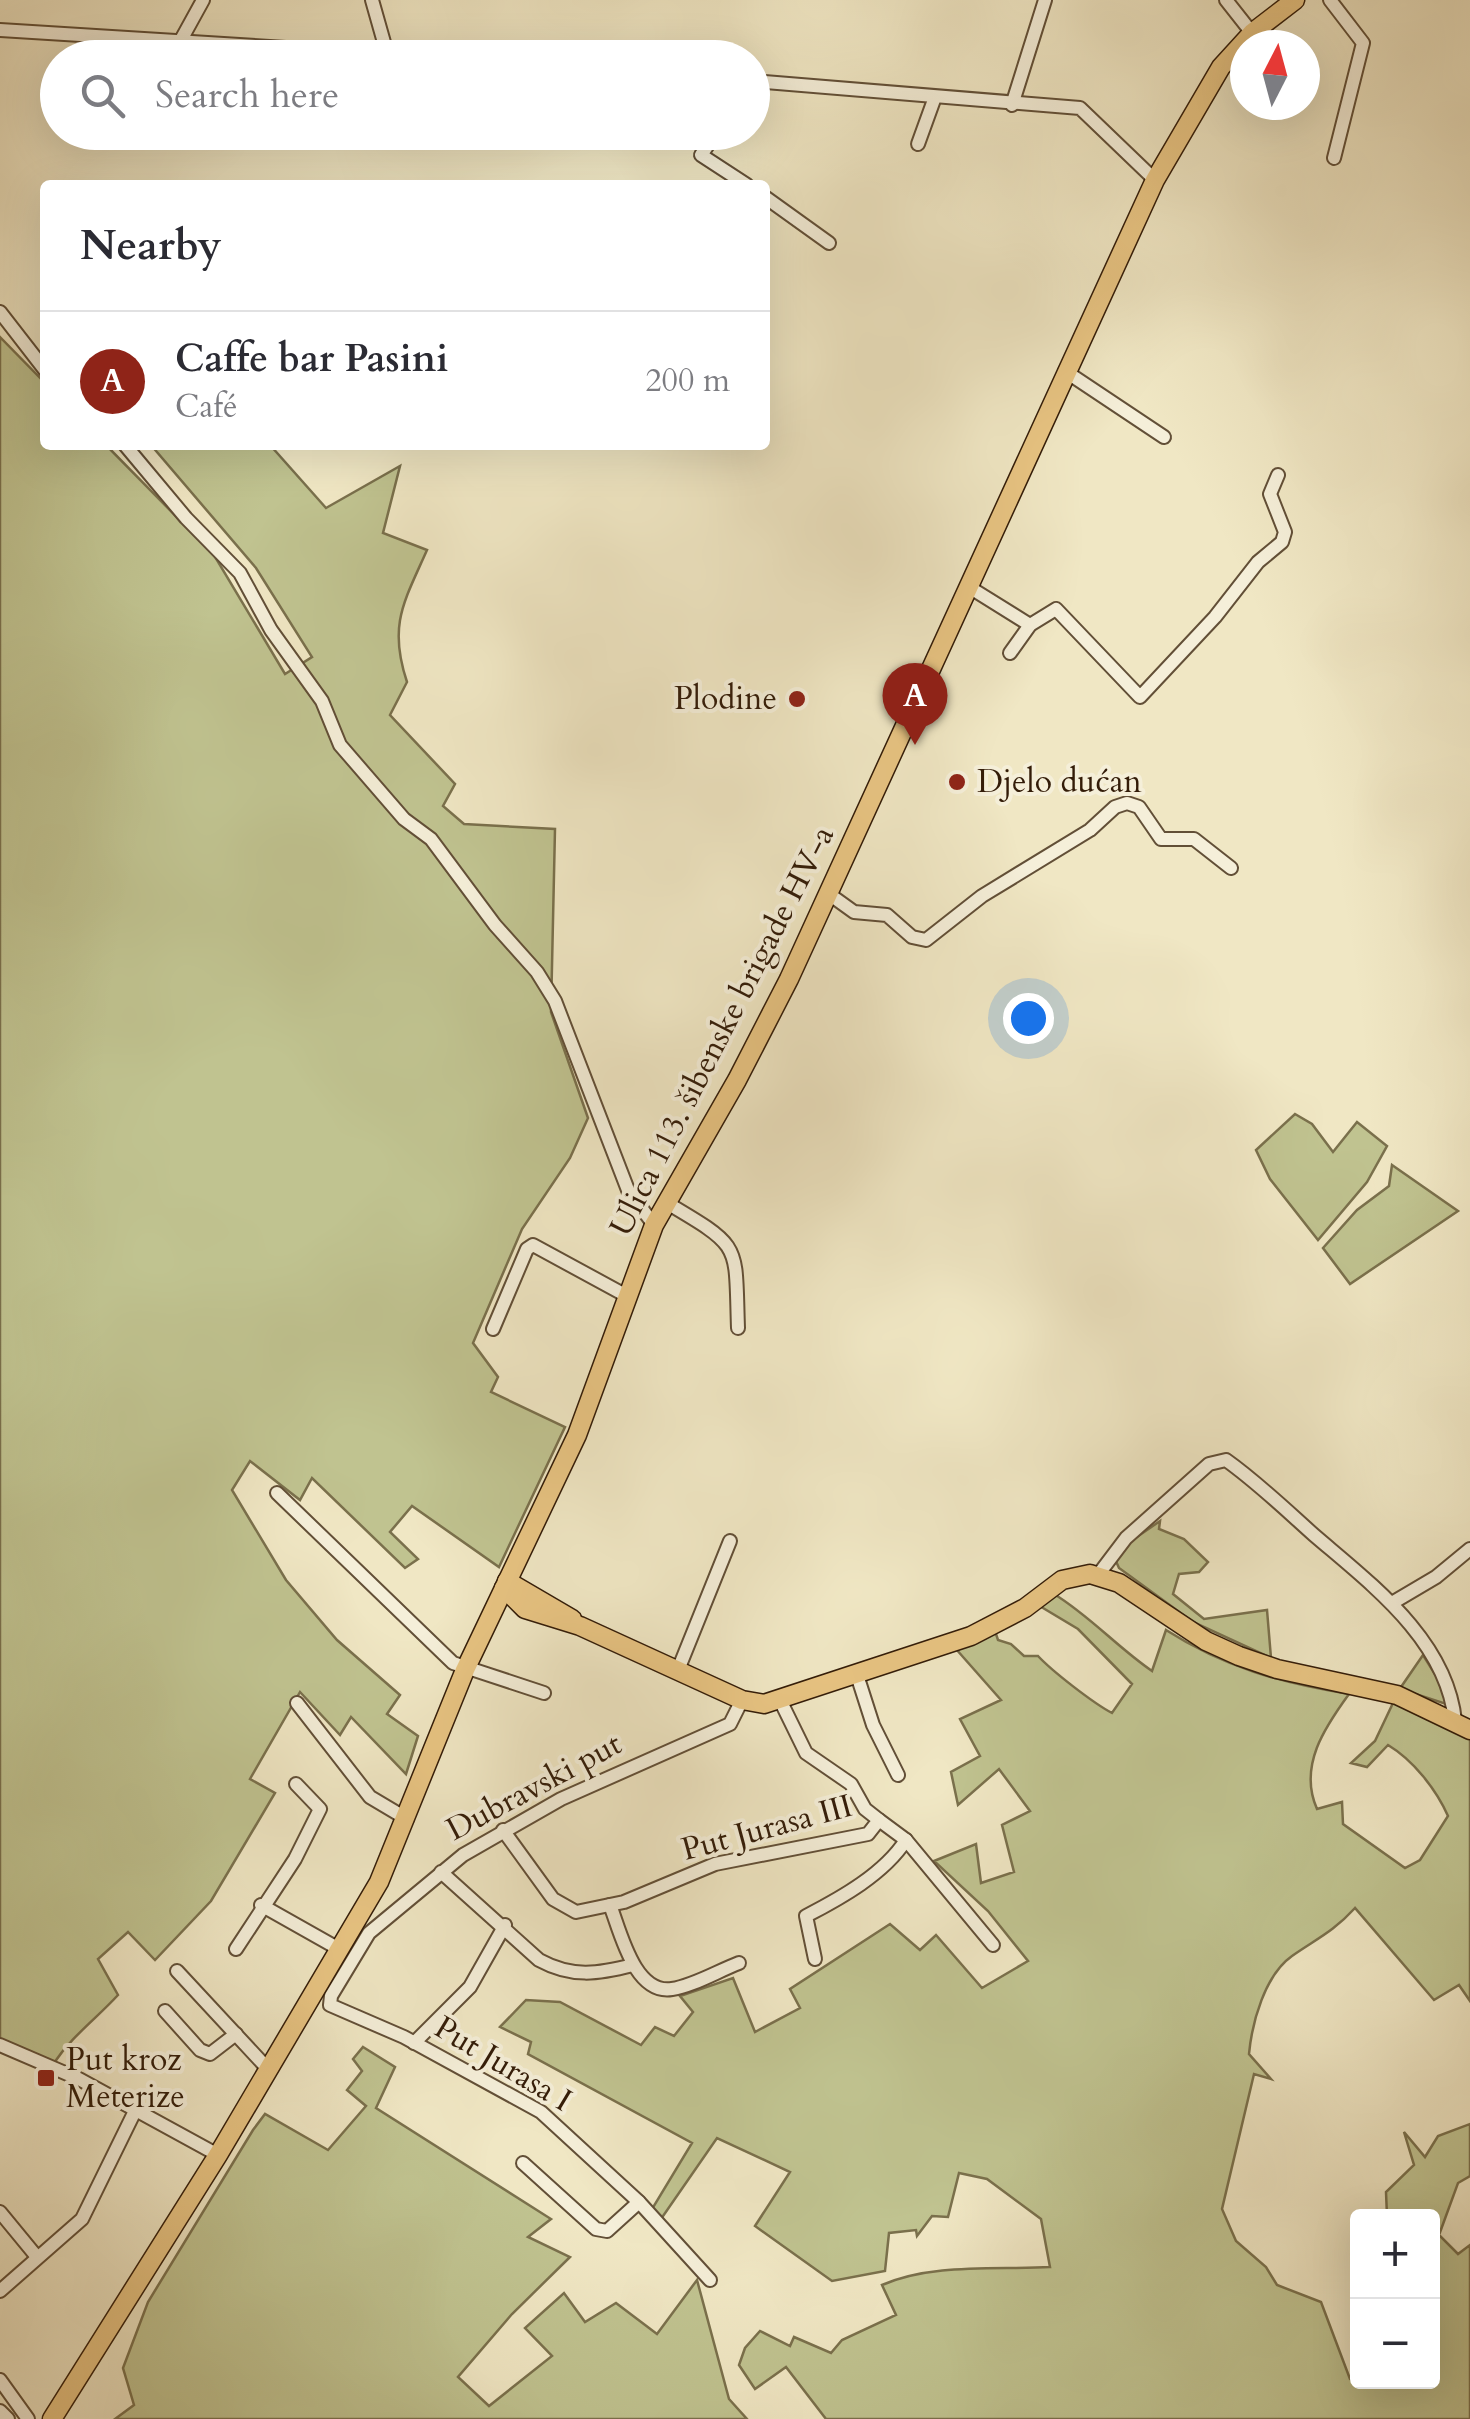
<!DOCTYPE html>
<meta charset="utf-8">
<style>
:root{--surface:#fff;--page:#f2f2f3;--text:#2b2b33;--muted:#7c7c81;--line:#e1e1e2;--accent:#8f2418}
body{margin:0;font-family:Cardo,serif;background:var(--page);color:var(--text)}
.controls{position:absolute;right:30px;bottom:30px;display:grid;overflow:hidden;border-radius:10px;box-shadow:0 10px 40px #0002}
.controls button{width:90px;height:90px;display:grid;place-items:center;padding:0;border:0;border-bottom:2px solid var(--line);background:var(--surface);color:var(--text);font:50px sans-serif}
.compass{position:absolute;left:1230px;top:30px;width:90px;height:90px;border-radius:50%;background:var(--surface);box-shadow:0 10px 40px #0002;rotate:6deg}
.you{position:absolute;left:1028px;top:1018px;width:35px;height:35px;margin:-25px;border:8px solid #fff;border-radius:50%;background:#1a73e8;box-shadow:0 0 0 15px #1a73e833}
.badge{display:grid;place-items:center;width:65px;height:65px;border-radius:50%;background:var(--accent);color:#fff;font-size:32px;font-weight:700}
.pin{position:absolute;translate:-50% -82px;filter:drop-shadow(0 2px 5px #0008)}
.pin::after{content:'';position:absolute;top:52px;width:35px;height:30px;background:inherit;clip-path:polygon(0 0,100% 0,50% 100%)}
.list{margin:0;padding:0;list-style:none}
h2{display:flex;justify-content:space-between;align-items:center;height:130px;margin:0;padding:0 40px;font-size:42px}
h2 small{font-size:32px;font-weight:400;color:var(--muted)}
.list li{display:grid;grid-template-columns:65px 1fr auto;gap:30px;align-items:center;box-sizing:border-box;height:140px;padding:0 40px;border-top:2px solid var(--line)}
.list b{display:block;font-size:38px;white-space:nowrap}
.list p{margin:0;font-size:32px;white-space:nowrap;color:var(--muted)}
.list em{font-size:32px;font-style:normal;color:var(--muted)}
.icon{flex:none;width:55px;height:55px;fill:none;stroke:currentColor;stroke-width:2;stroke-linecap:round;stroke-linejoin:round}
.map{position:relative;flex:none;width:1470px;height:2419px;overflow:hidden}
.search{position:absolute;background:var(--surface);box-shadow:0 10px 40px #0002;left:40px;top:40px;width:730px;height:110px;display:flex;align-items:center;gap:25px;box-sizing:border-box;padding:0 35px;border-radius:55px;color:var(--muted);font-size:38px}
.panel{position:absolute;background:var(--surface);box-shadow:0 10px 40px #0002;left:40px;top:180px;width:730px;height:270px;border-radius:10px}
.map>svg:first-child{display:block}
.green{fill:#c0c390;stroke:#7a704c;stroke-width:2.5}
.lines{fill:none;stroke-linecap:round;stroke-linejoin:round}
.minor-casing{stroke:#624f37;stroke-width:16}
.major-casing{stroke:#331c08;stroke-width:21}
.minor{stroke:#f5efd9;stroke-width:12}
.major{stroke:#e8c482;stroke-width:18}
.poi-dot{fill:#8f2418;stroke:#f5efd9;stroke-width:4}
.labels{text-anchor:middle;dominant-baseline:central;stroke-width:8;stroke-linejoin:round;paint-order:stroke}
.poi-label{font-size:32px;fill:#331c08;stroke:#f5efd9;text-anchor:start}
.street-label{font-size:32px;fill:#331c08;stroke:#f5efd9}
</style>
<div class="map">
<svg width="1470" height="2419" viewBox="0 0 1470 2419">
<rect width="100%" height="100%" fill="#f0e7c4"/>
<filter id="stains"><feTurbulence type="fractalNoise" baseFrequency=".002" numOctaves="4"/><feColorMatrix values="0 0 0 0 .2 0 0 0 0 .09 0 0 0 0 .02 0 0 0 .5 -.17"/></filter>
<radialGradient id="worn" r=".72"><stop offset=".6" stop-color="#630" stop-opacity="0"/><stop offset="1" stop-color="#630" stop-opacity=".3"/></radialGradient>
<!-- green -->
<g class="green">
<path d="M0,337L45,383V445H106L214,555L285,674L312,657L256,568L151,445H270L326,508L400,466L383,533L427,550C404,602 388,625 407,682L390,715L455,784L443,806L464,824L555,829L551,1012L588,1118L570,1158L522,1229L473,1343L498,1377L491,1392L565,1427L499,1567L412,1506L390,1532L418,1559L405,1568L312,1478L300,1500L250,1461L232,1490L286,1580L337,1640L400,1695L387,1714L418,1736L406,1774L351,1717L340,1735L300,1692L250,1779L275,1793L211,1901L155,1960L128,1932L98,1959L118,1995C96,2019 72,2036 54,2063L0,2039Z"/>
<polygon points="1295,1114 1312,1124 1333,1152 1357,1122 1387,1146 1367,1182 1318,1240 1270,1179 1256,1150"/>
<polygon points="1392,1165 1458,1211 1350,1284 1323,1248 1357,1210 1389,1186"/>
<polygon points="1160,1521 1159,1529 1184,1539 1208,1562 1199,1572 1179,1574 1173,1594 1204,1619 1267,1610 1271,1658 1193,1622 1119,1568 1115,1559 1131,1541"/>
<path d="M1054,1594C1090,1616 1117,1647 1152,1671L1166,1630C1224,1667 1281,1683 1349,1694C1325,1727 1298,1766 1317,1809L1342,1802L1343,1824L1405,1868L1420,1860L1448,1816C1436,1789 1413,1760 1388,1745L1367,1767L1351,1763L1375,1741L1393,1703L1426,1715L1470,1739V2001L1459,1985L1434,2000L1355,1908C1333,1932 1318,1938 1292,1956C1265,1975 1252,2022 1249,2054L1271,2079L1254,2074L1222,2209L1236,2241L1266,2267L1277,2285L1321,2302L1350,2379L1373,2386L1375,2382H1432V2216H1387L1386,2192L1414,2165L1404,2132L1425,2157L1438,2136L1470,2124V2176L1458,2183L1439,2235L1458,2254L1470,2245V2419H826L786,2367L755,2389L739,2365L745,2348L760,2331L790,2346L794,2337L831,2353L842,2340L896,2315L882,2285C932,2263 996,2270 1050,2267L1041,2219L987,2179L959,2173L948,2217L932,2216L917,2236L916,2230L889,2233L885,2271L832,2281L755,2226L790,2172L717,2138L661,2219L652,2209L692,2143L528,2054L531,2042L500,2027L526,2000L560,2002L641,2045L655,2027L674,2036L693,2012L680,1996L733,1978L755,2032L800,2008L790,1989L890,1924L920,1950L936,1935L982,1988L1028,1961L988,1911L934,1861L976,1844L981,1883L1014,1872L1002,1825L1030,1811L999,1769L958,1805L951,1772L980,1756L960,1719L1001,1700L956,1649L995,1631L998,1640L1011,1644L1024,1656H1038C1052,1671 1093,1703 1112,1713L1132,1684L1078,1629L1038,1605Z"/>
<polygon points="1423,1655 1443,1687 1446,1704 1385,1684 1401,1687"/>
<polygon points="363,2047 395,2067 376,2108 551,2219 528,2237 570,2257 512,2314 458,2377 489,2406 552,2356 525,2328 564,2293 585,2322 616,2303 657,2334 697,2280 729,2399 747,2419 115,2419 134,2405 123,2368 148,2302 253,2130 265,2114 328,2150 366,2106 347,2090 362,2071 353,2059"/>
</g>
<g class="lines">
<defs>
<g id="minor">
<polyline points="372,0 387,53"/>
<polyline points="1226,0 1252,33"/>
<polyline points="1330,0 1363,43 1334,158"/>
<polyline points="0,30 447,58"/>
<polyline points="181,40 203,0"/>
<polyline points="752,81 1080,108 1155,180"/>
<polyline points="1012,105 1045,0"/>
<polyline points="717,132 701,155 747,185"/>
<polyline points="652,133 652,132"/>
<polyline points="918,144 935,97"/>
<polyline points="765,197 829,243"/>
<polyline points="0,312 45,370"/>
<polyline points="1065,371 1164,437"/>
<polyline points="125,445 186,518 240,573 271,630 322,701 340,745 404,819 431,839 495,925 537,972 555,1001 628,1190 654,1225"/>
<polyline points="969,587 1030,625"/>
<polyline points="1010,653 1030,625 1056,609 1140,697 1215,617 1258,562 1282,542 1285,532 1270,494 1278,475"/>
<polyline points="829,894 854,912 887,915 912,937 926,940 982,896 1090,830 1115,807 1127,803 1139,807 1161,839 1194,839 1231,868"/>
<path d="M667,1203C743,1248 735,1243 738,1328"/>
<polyline points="493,1329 527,1249 533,1245 625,1295"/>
<polyline points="277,1493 453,1663 544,1693"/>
<path d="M1098,1575L1126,1538L1209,1464L1226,1460C1257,1482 1285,1509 1314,1535C1371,1584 1447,1640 1455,1721"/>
<polyline points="1392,1603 1436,1577 1470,1549"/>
<polyline points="678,1670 730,1541"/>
<polyline points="857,1675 873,1725 898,1775"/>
<polyline points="297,1703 370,1797 407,1819"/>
<polyline points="879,1820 906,1840 993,1945"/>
<polyline points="503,1830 553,1899 576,1912 624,1902 715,1864 868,1834 879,1820 865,1809 851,1784 806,1753 781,1702"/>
<path d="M441,1872L539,1960C572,1978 598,1974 633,1965"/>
<polyline points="261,1905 339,1949"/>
<path d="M610,1905C620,1930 634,1995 672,1989C693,1986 718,1971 739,1963"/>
<polyline points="236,1949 295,1859 320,1809 296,1784"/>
<path d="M815,1959L806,1916C841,1898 884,1874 906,1840"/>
<polyline points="177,1971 268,2069"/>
<polyline points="165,2011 200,2050 210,2054 236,2034"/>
<polyline points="414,2043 470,1987 505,1925"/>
<polyline points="0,2045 79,2079 218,2155"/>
<polyline points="523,2163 596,2229 607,2231 639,2202"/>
<polyline points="0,2212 37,2257"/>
<polyline points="710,2280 639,2202 541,2112 404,2037 330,2005 331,1996 369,1933 463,1855 561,1799 730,1724 742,1700"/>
<polyline points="0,2291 82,2219 135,2111"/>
<polyline points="0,2380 28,2419"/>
<polyline points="0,2411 8,2419"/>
</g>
<g id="major">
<polyline points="507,1581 572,1619"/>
<polyline points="504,1588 525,1609 580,1626 742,1700 764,1704 971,1636 1025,1608 1062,1580 1090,1574 1119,1583 1206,1641 1239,1656 1277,1669 1397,1695 1470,1730"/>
<polyline points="52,2419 218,2155 379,1882 465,1670 577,1435 654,1225 737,1080 789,979 1155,180 1221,67 1252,33 1295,0"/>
</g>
</defs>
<!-- minor casing -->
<use href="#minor" class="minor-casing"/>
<!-- major casing -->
<use href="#major" class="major-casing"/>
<!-- minor -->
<use href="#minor" class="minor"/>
<!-- major -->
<use href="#major" class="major"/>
</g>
<!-- markers -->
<g class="poi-dot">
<circle cx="797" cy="699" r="10"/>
<circle cx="957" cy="782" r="10"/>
<rect x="36" y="2068" width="20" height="20" rx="5"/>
</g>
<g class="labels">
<!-- poi labels -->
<g class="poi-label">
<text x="777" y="699" text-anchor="end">Plodine</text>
<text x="977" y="782">Djelo dućan</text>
<text x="66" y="2060">Put kroz<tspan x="66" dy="37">Meterize</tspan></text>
</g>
<!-- street labels -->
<g class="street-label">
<text transform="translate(722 1031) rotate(-63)">Ulica 113. šibenske brigade HV-a</text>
<text transform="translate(534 1787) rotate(-28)">Dubravski put</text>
<text transform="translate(767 1828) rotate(-15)">Put Jurasa III</text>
<text transform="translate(503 2064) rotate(31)">Put Jurasa I</text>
</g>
</g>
<rect width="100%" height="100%" filter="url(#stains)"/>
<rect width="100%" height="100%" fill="url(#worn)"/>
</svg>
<div class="controls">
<button>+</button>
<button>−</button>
</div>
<svg class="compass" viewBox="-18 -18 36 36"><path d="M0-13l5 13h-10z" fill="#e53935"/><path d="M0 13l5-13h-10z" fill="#7c7c81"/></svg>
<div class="you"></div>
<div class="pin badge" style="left:915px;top:745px">A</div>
<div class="search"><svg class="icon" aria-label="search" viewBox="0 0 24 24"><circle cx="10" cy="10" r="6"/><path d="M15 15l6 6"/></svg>Search here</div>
<section class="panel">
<h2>Nearby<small></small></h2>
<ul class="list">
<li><span class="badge">A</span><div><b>Caffe bar Pasini</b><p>Café</p></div><em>200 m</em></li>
</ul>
</section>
</div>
